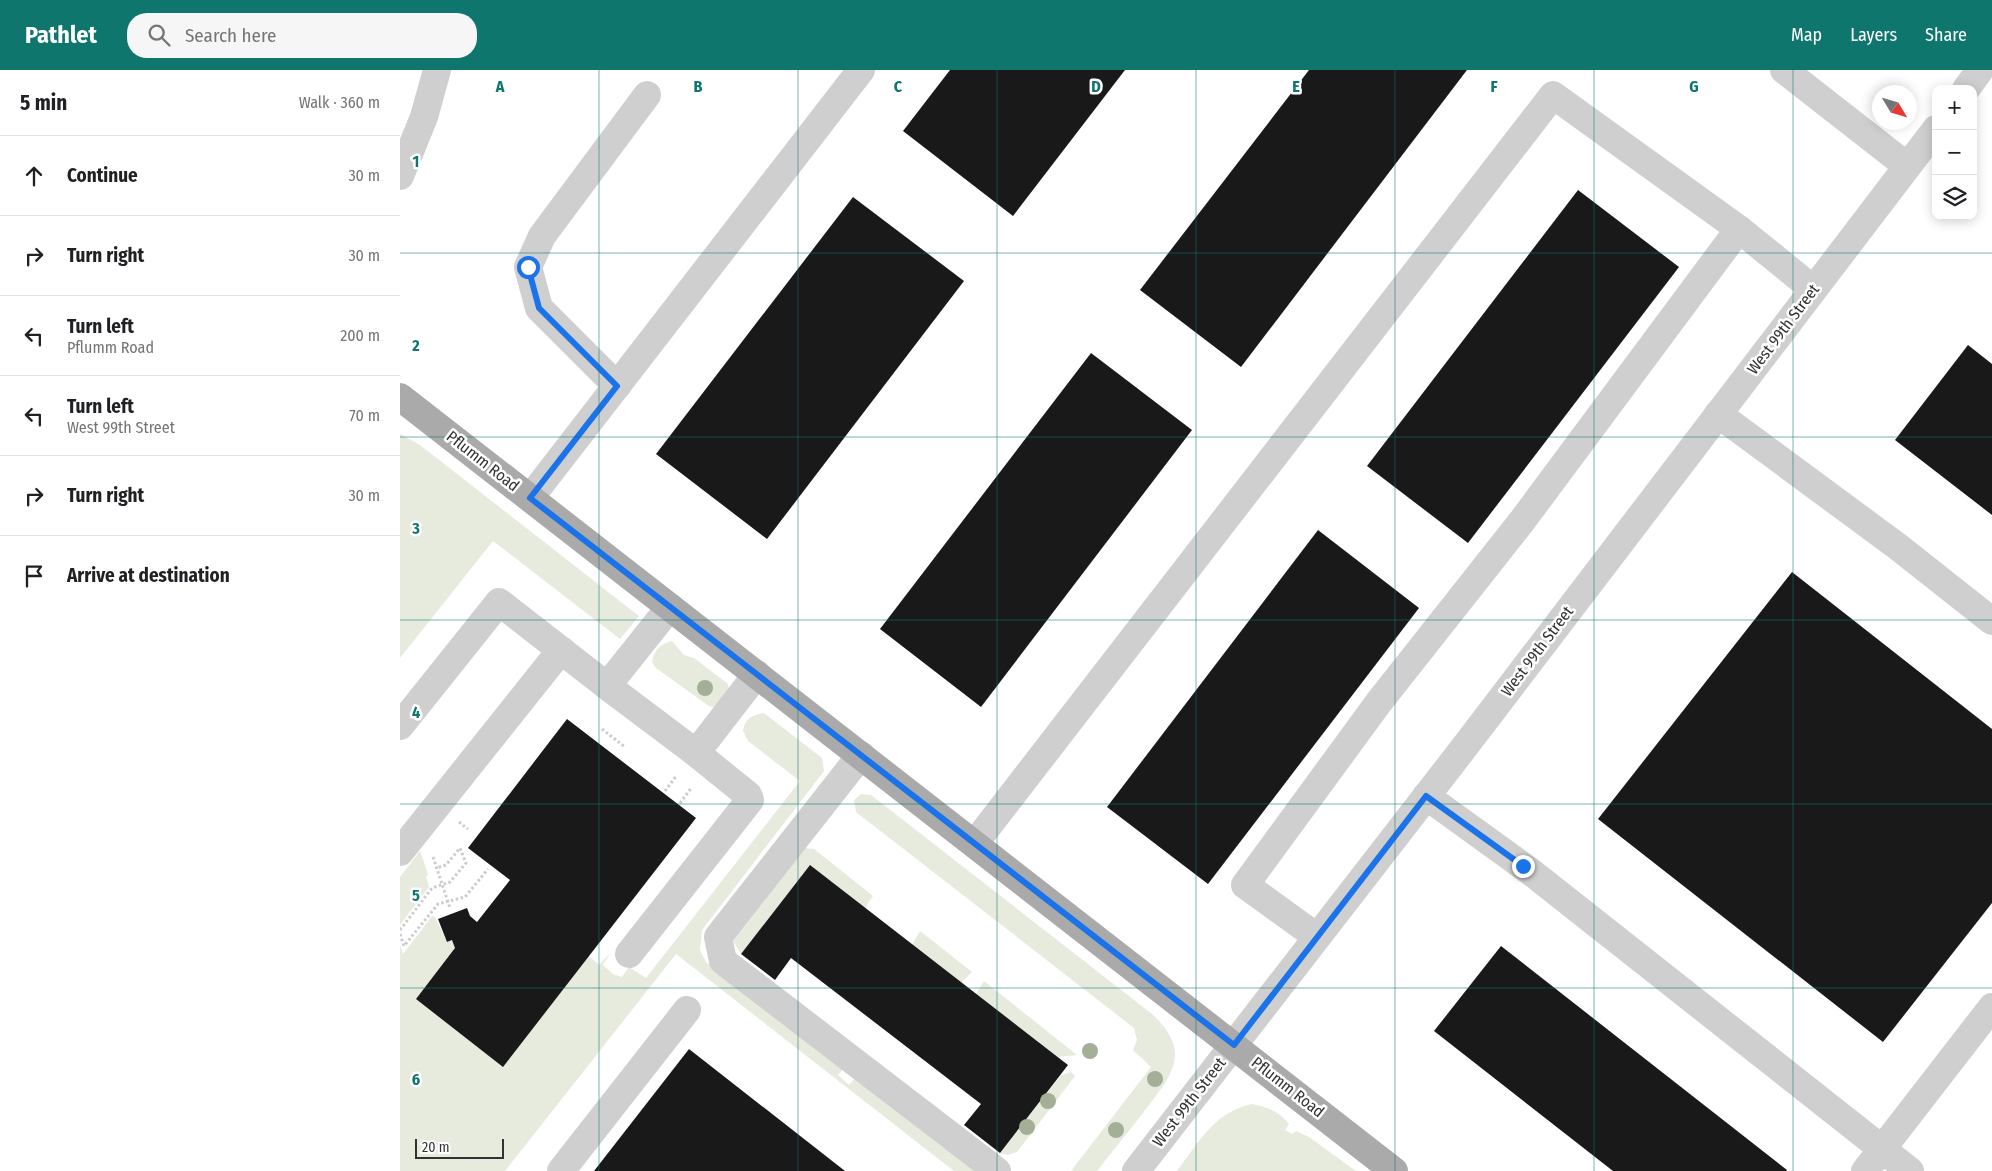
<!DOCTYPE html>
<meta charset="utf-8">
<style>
:root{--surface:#fff;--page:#f6f6f6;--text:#202124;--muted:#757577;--line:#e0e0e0;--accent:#0f766e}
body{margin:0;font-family:"Fira Sans Condensed",sans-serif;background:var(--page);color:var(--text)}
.controls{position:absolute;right:15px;top:15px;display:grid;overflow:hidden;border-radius:10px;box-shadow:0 2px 12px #0003}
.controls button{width:45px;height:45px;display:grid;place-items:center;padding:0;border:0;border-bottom:1px solid var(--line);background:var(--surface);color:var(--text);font:25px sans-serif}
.compass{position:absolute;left:1472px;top:15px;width:45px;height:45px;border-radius:50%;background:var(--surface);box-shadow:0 2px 12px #0003;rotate:128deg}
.scale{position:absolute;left:15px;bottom:12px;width:89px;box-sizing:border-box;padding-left:5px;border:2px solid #323232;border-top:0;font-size:14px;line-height:18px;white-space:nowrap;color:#323232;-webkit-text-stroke:4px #fff;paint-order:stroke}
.stop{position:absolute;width:15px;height:15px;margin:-11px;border:4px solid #1a73e8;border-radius:50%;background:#fff}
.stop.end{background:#1a73e8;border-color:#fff;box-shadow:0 1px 5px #0008}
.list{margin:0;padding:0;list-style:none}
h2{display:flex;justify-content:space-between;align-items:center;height:65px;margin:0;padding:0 20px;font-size:21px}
h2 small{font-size:16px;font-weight:400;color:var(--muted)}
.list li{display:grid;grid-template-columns:32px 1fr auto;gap:15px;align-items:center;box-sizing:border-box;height:80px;padding:0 20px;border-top:1px solid var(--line)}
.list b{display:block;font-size:19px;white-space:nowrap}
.list p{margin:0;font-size:16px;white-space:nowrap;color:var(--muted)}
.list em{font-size:16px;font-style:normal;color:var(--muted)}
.icon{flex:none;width:28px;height:28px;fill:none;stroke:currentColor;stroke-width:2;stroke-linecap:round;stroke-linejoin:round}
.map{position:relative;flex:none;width:1592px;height:1101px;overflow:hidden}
header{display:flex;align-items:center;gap:30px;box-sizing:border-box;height:70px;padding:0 25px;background:var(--accent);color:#fff}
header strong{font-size:24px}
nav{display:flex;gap:28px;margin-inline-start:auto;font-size:18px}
.search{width:350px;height:45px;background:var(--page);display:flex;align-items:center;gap:12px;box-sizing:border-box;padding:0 18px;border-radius:20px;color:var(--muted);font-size:19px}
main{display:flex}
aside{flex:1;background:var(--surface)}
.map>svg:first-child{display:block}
.green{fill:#e6ebde}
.building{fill:#191919}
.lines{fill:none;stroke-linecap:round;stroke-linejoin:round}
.path{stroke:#ccc;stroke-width:3;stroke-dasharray:2.5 2.5;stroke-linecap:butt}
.minor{stroke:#cfcfcf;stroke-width:28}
.major{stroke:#aaa;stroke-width:28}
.tree{fill:#a3af96}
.route{stroke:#1a73e8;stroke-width:6}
.grid{fill:none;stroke:#0f766e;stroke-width:1;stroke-opacity:0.55}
.labels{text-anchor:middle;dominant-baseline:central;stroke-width:5;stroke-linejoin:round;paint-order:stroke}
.street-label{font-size:16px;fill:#323232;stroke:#fff}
.grid-label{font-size:16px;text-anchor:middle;font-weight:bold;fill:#0f766e;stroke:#fff;stroke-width:5;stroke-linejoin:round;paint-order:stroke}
</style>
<header>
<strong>Pathlet</strong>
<div class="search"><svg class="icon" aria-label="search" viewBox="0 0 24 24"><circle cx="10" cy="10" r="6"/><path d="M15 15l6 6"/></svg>Search here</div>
<nav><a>Map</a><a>Layers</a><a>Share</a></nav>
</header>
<main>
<aside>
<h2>5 min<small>Walk · 360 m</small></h2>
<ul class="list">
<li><svg class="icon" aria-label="ahead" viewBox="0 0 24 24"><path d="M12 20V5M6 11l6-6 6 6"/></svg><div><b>Continue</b></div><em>30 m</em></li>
<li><svg class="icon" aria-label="right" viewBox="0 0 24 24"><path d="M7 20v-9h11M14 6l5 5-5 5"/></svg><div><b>Turn right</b></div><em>30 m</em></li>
<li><svg class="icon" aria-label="left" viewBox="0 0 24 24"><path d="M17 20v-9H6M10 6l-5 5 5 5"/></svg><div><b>Turn left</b><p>Pflumm Road</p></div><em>200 m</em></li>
<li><svg class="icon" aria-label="left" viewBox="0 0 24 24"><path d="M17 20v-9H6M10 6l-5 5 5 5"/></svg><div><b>Turn left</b><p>West 99th Street</p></div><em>70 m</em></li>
<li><svg class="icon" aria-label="right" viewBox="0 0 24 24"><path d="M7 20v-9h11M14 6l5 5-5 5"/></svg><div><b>Turn right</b></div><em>30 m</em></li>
<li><svg class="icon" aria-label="arrive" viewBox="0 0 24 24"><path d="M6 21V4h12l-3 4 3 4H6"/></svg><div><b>Arrive at destination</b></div></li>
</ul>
</aside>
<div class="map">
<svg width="1592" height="1101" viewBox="0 0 1592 1101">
<rect width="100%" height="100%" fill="#fff"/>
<!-- green -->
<g class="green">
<polygon points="0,364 20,375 239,546 220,569 93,471 0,588"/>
<path d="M272,571L284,585L294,588L328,614L329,620L314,637L309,636L256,598L252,592C255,579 259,575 272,571Z"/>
<path d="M364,643L422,688L424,701L302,860L300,880L306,892L444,998L438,1005L449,1015L456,1007L576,1101H554L276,884L105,1101H0V875L3,884L32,846L35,847L47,872L52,870L55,878L189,886L199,895L210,883L203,895L213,904L222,907L229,897L246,908L400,711L348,671L343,661C345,649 351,645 364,643Z"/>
<path d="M461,724L471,725L752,944C794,983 771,1006 743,1043C728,1062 712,1082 697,1101H671L751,997L733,980L737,970L734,958L456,742L454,730Z"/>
<polygon points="405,778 414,779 473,826 468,833 466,839 410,795 341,884 333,871 335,864"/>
<polygon points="20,781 28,804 26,807 29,817 0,855 0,807"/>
<polygon points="520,861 572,902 561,913 512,875"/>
<polygon points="584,911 677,985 658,987 576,924"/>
<polygon points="671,1002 675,1006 617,1082 608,1085 600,1083 661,1005"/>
<path d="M852,1034C867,1037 880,1042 889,1054L885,1060L892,1064L896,1061L909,1067L956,1101H777C799,1072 814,1042 852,1034Z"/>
</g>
<!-- building -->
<g class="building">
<polygon points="550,0 725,0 613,146 503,61"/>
<polygon points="909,0 1067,0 841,297 740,220"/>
<polygon points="1178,120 1279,197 1068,473 967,396"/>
<polygon points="453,127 564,211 367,469 256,384"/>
<polygon points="1568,275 1592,294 1592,445 1495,370"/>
<polygon points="691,283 792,360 581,637 480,559"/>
<polygon points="918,460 1019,538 808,814 707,737"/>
<polygon points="1392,502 1592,659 1592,833 1483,972 1198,749"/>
<polygon points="167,649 296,748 103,997 16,929 55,878 52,870 47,872 38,849 67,838 70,846 77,852 110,810 68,778"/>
<polygon points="410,795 668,995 600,1083 564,1055 581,1034 391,888 375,910 341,884"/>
<polygon points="1101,876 1387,1100 1386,1101 1213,1101 1034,961"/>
<polygon points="289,979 445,1101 194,1101"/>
</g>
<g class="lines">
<!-- path -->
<g class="path">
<polyline points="202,659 225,677"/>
<polyline points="265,721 277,705"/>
<polyline points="280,733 292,717"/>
<polyline points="59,752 68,759"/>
<polyline points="33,787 50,838"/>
<polyline points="0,860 32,818 50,812 66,793 60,778 46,795 36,798"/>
<polyline points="0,864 4,876 38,834 65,827 88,799"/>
</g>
<!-- minor -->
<g class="minor">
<polyline points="1384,0 1507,96"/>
<polyline points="1566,19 1580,0"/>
<polyline points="0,106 24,47 37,0"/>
<polyline points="217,316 139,238 128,197 142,166 247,25"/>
<polyline points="1318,344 1497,476 1592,551"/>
<polyline points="130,428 461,0"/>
<polyline points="207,616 296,683"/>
<polyline points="0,656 99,532 207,616 270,537"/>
<polyline points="461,685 318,867 323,891 597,1101"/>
<polyline points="1026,726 1131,802 1510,1101"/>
<polyline points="575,773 1153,25 1339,159 1413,219"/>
<polyline points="0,782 161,580"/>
<polyline points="917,867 845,815 979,632 1122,451 1339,159"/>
<polyline points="229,884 350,730 348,725 296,683 357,604"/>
<polyline points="161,1101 287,940"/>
<polyline points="736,1101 1066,675 1536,59"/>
<polyline points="1465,1101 1592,937"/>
</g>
<!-- major -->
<polyline class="major" points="0,327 994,1101"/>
</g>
<!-- trees -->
<g class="tree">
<circle cx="305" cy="618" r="8"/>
<circle cx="690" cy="981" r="8"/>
<circle cx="755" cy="1009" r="8"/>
<circle cx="648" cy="1031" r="8"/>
<circle cx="627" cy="1057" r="8"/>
<circle cx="716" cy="1060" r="8"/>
</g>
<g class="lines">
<!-- route -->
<polyline class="route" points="128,197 139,238 217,316 130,428 834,975 1026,726 1123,796"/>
</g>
<!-- grid -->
<path class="grid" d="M199,0V1101M398,0V1101M597,0V1101M796,0V1101M995,0V1101M1194,0V1101M1393,0V1101M0,183H1592M0,367H1592M0,550H1592M0,734H1592M0,918H1592"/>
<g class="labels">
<!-- street labels -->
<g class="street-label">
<text transform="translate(1383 259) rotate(-53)">West 99th Street</text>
<text transform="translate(83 391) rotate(38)">Pflumm Road</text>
<text transform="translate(1137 581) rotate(-53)">West 99th Street</text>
<text transform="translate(888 1017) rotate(38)">Pflumm Road</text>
<text transform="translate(789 1032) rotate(-52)">West 99th Street</text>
</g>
</g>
<g class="grid-label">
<text x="100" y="22">A</text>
<text x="298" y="22">B</text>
<text x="498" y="22">C</text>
<text x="696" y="22">D</text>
<text x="896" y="22">E</text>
<text x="1094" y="22">F</text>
<text x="1294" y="22">G</text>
<text x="16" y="97">1</text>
<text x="16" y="281">2</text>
<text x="16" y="464">3</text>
<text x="16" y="648">4</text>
<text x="16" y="831">5</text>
<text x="16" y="1015">6</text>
</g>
</svg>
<div class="controls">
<button>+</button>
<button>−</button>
<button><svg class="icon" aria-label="layers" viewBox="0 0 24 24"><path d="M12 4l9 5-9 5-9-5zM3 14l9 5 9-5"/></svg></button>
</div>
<svg class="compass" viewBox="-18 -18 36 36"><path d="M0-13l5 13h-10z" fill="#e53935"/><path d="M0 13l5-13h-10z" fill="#757577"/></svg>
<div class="scale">20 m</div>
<div class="stop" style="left:128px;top:197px"></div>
<div class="stop end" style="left:1123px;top:796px"></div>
</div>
</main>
